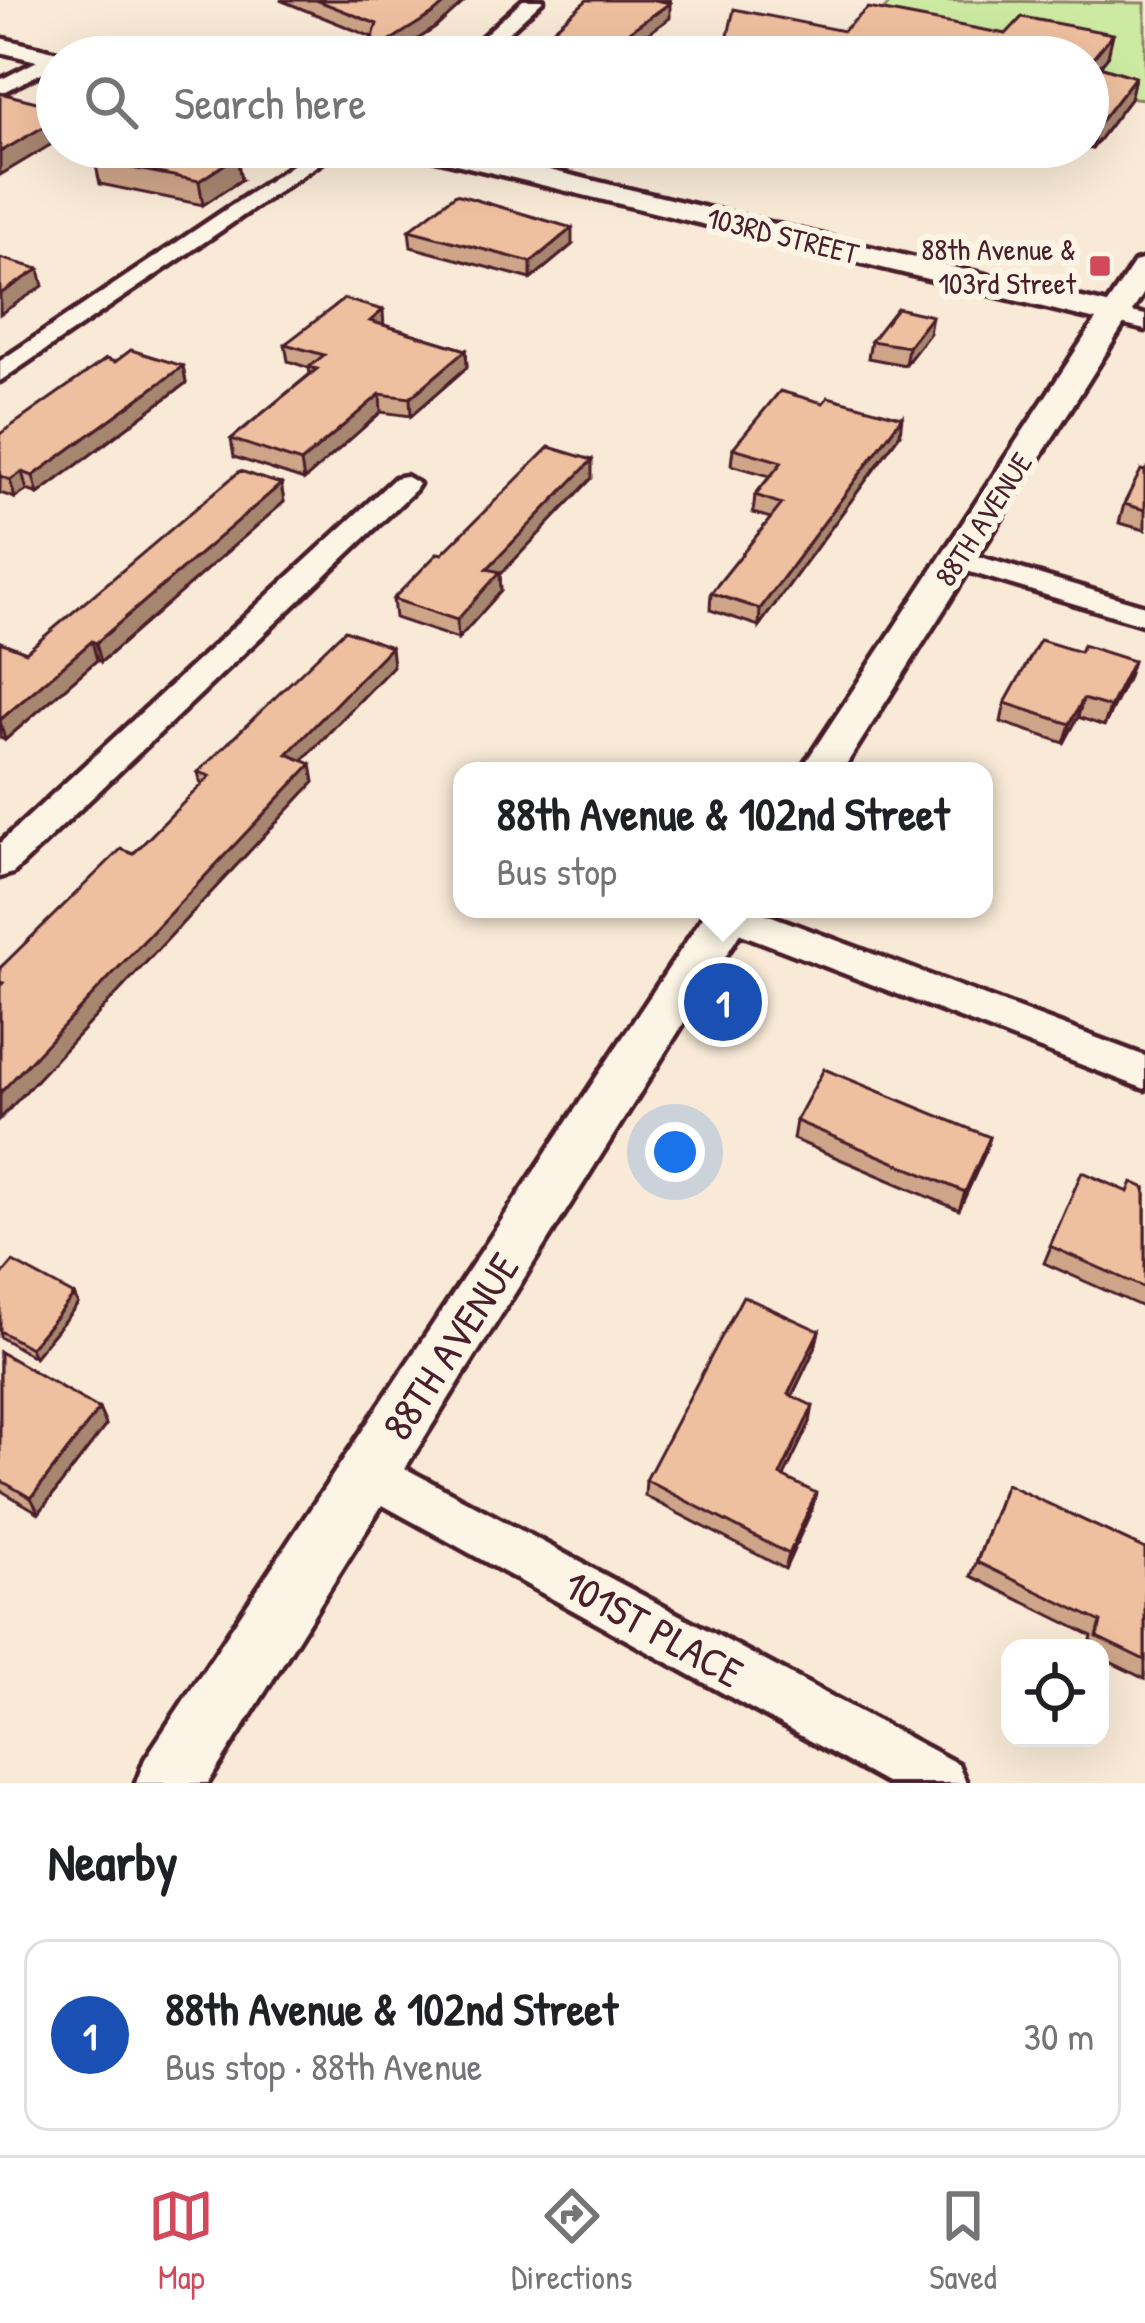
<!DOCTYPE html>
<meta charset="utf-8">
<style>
:root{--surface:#fff;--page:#f6f6f6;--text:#202124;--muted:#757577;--line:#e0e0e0;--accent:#d1495b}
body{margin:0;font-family:"Patrick Hand",sans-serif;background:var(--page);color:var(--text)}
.controls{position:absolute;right:36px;bottom:36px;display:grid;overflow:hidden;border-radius:24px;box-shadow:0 12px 48px #0002}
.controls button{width:108px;height:108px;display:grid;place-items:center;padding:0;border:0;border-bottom:3px solid var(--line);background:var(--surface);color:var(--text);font:60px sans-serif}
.you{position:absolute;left:675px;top:1152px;width:42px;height:42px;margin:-30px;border:9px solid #fff;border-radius:50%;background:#1a73e8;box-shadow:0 0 0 18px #1a73e833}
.badge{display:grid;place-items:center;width:78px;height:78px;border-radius:50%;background:var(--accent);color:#fff;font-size:39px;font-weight:700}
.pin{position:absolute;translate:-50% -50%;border:6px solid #fff;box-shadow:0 3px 12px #0006}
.popup{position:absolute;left:453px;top:762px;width:540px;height:156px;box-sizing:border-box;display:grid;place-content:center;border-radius:24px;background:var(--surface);filter:drop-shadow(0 3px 9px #0005);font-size:39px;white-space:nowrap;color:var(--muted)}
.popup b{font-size:45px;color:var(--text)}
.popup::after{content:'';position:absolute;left:50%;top:100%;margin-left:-24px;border:24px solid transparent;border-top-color:var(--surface)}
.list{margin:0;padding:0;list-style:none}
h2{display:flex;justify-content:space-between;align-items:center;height:156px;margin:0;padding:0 48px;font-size:51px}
h2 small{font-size:39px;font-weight:400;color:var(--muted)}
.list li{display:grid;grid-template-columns:78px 1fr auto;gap:36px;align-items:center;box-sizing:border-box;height:192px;margin:0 24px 24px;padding:0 24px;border:3px solid var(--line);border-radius:24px}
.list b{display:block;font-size:45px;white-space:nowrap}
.list p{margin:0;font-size:39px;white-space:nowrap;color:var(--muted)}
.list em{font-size:39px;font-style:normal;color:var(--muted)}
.icon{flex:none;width:66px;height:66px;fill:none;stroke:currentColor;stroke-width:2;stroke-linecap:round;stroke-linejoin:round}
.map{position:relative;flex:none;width:1145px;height:1783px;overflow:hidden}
.search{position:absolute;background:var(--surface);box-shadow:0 12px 48px #0002;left:36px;right:36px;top:36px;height:132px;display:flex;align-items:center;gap:30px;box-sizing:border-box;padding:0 42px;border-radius:66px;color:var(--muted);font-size:45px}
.sheet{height:372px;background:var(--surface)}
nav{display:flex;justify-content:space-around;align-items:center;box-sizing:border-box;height:168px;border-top:3px solid var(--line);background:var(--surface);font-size:33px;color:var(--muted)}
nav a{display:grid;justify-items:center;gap:6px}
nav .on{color:var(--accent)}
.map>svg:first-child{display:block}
.green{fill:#cceaa2;stroke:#8b8466;stroke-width:3}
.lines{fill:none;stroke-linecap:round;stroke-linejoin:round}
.minor-casing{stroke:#4a1f2b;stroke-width:9}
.tertiary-casing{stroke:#4a1f2b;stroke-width:9}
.minor{fill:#fcf5e5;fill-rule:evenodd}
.tertiary{fill:#fcf5e5;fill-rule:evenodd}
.wall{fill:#cea589;stroke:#4a1f2b;stroke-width:3}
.shaded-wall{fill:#a7866f;stroke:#4a1f2b;stroke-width:3}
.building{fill:#efc09f;stroke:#4a1f2b;stroke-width:3}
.poi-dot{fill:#d1495b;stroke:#fcf5e5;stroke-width:4.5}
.labels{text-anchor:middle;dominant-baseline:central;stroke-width:12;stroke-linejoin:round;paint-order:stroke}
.far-street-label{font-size:30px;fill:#4a1f2b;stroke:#fcf5e5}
.far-poi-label{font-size:30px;fill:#4a1f2b;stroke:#fcf5e5;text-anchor:end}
.near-street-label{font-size:42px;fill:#4a1f2b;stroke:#fcf5e5}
</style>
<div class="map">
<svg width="1145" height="1783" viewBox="0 0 1145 1783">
<rect width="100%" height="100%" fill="#f9ead7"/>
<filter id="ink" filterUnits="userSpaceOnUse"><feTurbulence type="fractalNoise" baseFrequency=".00833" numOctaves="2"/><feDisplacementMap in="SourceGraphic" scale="24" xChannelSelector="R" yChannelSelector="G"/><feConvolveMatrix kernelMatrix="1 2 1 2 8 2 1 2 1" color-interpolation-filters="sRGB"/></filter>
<g filter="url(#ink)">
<!-- green -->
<polygon class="green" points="894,0 1145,3 1145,99 1107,95 1088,81 1107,57 869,23"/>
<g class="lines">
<defs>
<g id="minor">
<polygon points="523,0 543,0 482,57 460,57"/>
<polygon points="55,52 64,57 57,57 57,65 0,94 0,80"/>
<polygon points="319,147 344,147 0,381 0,361"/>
<polygon points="1114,308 1145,315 1145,330 1105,320 1102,315 1105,310"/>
<polygon points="405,476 419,484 415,490 13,873 0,877 0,843 395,478"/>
<polygon points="957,550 1145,606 1145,625 947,565 942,559"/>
<polygon points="713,909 753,909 1145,1056 1145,1089 715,924 710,914"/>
<polygon points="369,1449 958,1764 966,1783 886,1783 352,1488 345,1472 352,1456"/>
</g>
<g id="tertiary">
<polygon points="0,38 66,54 68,57 57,57 57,66 0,52"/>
<polygon points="407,147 453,147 1107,304 1135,262 1145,259 1145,291 842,771 800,771 1096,320 411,153"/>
<polygon points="708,909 755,909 208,1783 136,1783 145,1759"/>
</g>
</defs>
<!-- minor casing -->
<use href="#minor" class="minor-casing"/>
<!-- tertiary casing -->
<use href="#tertiary" class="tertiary-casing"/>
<!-- minor -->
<use href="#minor" class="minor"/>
<!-- tertiary -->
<use href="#tertiary" class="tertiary"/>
</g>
<!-- wall -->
<g class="wall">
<polygon points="280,0 466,0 435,28 390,57 367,57 372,37"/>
<polygon points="843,31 1108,56 1100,66 1135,77 1130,99 1092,149 1083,147 1088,147 1088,57 726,57 727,40"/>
<polygon points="974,147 1023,147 1016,156"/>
<polygon points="95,161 241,180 203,205 100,184"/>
<polygon points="409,230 572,245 531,279 411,247"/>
<polygon points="384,325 466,350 467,367 411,416 381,412 304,480 234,457 231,439 310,374 309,368 288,361 285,344"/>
<polygon points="929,334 905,365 868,358 871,341"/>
<polygon points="115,362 183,366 186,383 38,494 27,490 15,498 0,493 0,434"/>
<polygon points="900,434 759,626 710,610 711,593 771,518 753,513 755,495 770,476 731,465 733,448"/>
<polygon points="1145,471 1145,530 1119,523 1124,504"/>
<polygon points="592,478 500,575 501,591 458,639 395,618 393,599 442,554"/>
<polygon points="281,484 284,502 101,662 97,660 5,740 0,738 0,642 26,652"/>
<polygon points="1080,652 1133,661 1127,679 1104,726 1078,717 1064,743 1001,722 1005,703"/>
<polygon points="393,666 303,760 314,782 0,1119 0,968 133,854 201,785 198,772"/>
<polygon points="796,1121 990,1137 984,1155 959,1210 793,1139"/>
<polygon points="1082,1172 1128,1192 1145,1188 1145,1308 1044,1263"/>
<polygon points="0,1277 74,1295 78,1304 34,1357 0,1337"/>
<polygon points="819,1331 815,1348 792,1396 810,1422 783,1477 812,1509 785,1569 645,1496 646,1480"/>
<polygon points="0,1352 99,1409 106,1425 39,1513 0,1490"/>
<polygon points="1006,1484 1145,1549 1145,1679 1100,1657 1100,1648 1089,1648 1092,1636 971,1576"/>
</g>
<!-- shaded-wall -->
<g class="shaded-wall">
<polygon points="449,0 466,0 435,28 390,57 367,57"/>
<polygon points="654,0 669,0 654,15 670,3 670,18 615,57 593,57"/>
<polygon points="1113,34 1108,56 1088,81 1089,63"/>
<polygon points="1135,77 1130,99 1092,149 1097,126"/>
<polygon points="57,119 57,141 0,175 0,152"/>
<polygon points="237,156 241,180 203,205 199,181"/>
<polygon points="572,228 572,245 531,279 531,262"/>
<polygon points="39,269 43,286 0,314 0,294"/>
<polygon points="383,310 384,328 370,321"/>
<polygon points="932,316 929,334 905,365 908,347"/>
<polygon points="466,350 467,367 411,416 410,398"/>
<polygon points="183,366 186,383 38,494 33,476"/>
<polygon points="380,394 381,412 304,480 301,462"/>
<polygon points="902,417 900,434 759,626 760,609"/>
<polygon points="592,460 592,478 500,575 501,591 458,639 457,620 487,569"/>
<polygon points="22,472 27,490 15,498 10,480"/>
<polygon points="281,484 284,502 101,662 96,643"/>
<polygon points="92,641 97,660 5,740 0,720"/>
<polygon points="391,647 393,666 290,773 287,754"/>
<polygon points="1133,661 1127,679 1104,726 1110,707"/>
<polygon points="1083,699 1078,717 1064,743 1070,724"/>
<polygon points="311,764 314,782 0,1119 0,1093"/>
<polygon points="990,1137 984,1155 959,1210 965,1192"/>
<polygon points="74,1295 78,1304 34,1357 30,1348"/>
<polygon points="819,1331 815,1348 785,1410 788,1394"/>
<polygon points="813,1406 810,1422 777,1491 780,1475"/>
<polygon points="99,1409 106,1425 39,1513 31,1498"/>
<polygon points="816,1493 812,1509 785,1569 789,1554"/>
</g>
<!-- building -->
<g class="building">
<polygon points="316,0 449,0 434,13 367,55 377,24"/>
<polygon points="587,0 655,0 670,3 593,57 518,57 535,45"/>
<polygon points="868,8 1006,34 1022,17 1113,34 1089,63 1135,77 1097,126 1088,124 1088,57 809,57 727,40 734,9 843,31"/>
<polygon points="0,93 57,107 57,119 0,152"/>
<polygon points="118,147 202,147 237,156 199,181 95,161"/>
<polygon points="456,194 572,228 531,262 409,230"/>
<polygon points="0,258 39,269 0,294"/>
<polygon points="344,299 383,310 370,321 466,350 410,398 380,394 301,462 231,439 317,369 309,367 324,355 285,344"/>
<polygon points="897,308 932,316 908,347 871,341"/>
<polygon points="131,350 183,366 33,476 22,472 10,480 0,476 0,434 106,359 115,362"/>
<polygon points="780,391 823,403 828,397 902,417 760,609 711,593 782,504 755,495 782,462 733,448"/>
<polygon points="549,447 592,460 487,569 500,572 457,620 393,599 438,553 442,554"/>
<polygon points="1141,470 1145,471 1145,510 1124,504"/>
<polygon points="240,471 281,484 96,643 92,641 0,720 0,642 26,652"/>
<polygon points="345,630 391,647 287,754 311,764 0,1093 0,986 3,983 0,982 0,968 121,849 133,854 210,776 198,772"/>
<polygon points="1040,640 1080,652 1083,645 1133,661 1110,707 1083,699 1070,724 1005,703"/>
<polygon points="824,1069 990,1137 965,1192 796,1121"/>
<polygon points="1082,1172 1128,1192 1132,1182 1145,1188 1145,1288 1050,1246"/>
<polygon points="13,1262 74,1295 30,1348 0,1331 0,1277"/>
<polygon points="743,1296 819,1331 788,1394 813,1406 780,1475 816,1493 789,1554 646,1480"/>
<polygon points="0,1352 99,1409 31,1498 0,1480"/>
<polygon points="1006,1484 1145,1549 1145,1660 1097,1637 1101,1622 977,1562"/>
</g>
</g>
<!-- markers -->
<rect class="poi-dot" x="1088" y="254" width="24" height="24" rx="6"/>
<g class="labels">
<!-- far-street labels -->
<g class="far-street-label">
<text transform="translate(783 235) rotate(14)">103RD STREET</text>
<text transform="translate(983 519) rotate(-57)">88TH AVENUE</text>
</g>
<!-- far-poi labels -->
<g class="far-poi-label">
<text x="1076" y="249">88th Avenue &amp;<tspan x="1076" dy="34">103rd Street</tspan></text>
</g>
<!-- near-street labels -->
<g class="near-street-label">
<text transform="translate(450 1346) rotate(-57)">88TH AVENUE</text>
<text transform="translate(654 1628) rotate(29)">101ST PLACE</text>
</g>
</g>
</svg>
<div class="controls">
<button><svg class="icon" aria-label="locate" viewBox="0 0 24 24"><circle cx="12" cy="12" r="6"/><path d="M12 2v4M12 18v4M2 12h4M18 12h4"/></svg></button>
</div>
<div class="you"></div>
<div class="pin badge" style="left:723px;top:1002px;background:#1a4fb4">1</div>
<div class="popup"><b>88th Avenue &amp; 102nd Street</b>Bus stop</div>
<div class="search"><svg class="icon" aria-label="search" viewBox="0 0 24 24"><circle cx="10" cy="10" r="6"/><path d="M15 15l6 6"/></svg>Search here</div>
</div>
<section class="sheet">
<h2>Nearby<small></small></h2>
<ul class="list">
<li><span class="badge" style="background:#1a4fb4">1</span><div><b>88th Avenue &amp; 102nd Street</b><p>Bus stop · 88th Avenue</p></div><em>30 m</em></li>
</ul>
</section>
<nav>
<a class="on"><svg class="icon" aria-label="map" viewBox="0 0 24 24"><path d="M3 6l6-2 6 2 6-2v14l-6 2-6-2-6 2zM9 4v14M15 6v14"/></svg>Map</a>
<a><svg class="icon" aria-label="directions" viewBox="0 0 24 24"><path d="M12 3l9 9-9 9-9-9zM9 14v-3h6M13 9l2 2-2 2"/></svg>Directions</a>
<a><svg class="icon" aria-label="saved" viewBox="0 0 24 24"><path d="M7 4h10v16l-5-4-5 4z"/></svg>Saved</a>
</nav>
